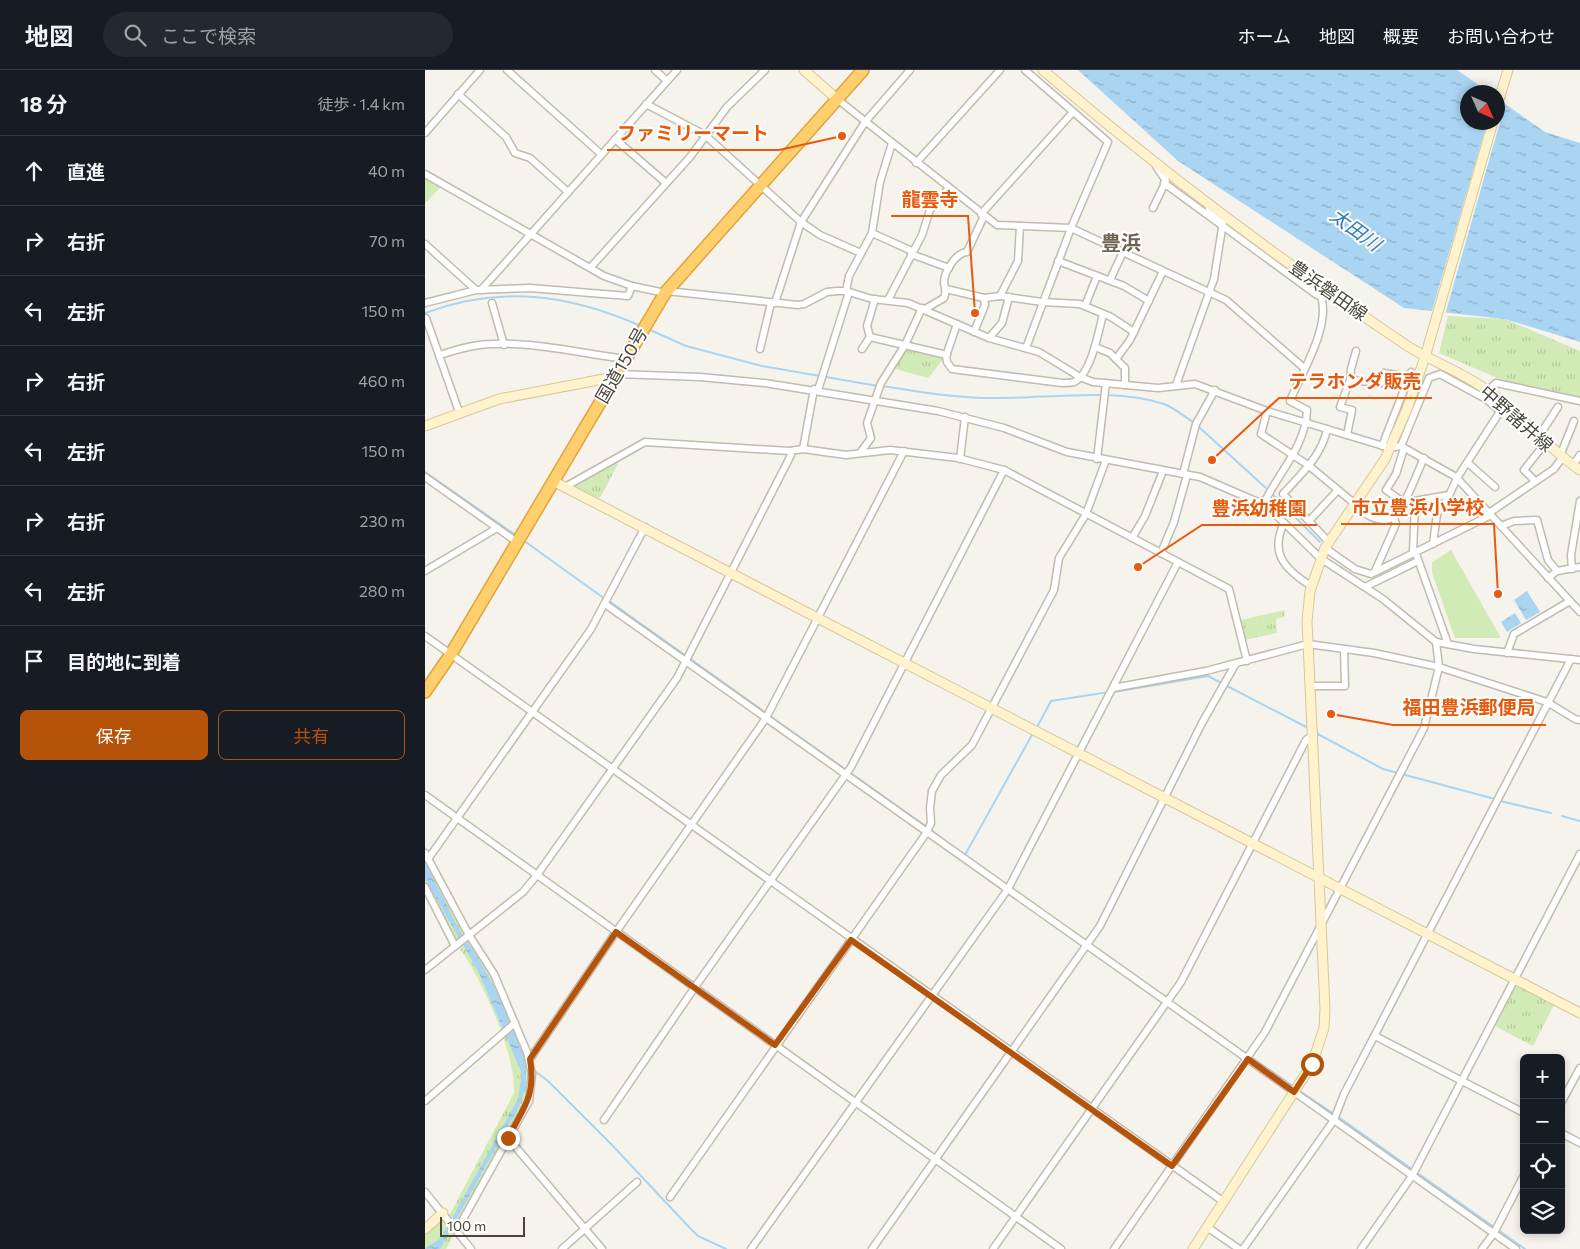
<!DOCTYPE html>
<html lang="ja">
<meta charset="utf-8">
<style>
:root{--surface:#171b24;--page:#242831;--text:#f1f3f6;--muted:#9ea1a6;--line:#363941;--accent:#b45309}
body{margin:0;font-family:Commissioner,"Noto Sans JP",sans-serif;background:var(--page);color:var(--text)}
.controls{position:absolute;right:15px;bottom:15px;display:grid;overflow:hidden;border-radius:8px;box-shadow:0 2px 8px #0003}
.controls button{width:45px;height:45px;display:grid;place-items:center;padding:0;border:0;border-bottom:1px solid var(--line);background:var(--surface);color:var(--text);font:25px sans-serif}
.compass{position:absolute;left:1035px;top:15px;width:45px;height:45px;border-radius:50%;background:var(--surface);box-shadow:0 2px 8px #0003;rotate:135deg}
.scale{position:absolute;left:15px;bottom:12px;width:85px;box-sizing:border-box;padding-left:5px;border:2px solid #4b4439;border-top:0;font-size:14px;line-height:18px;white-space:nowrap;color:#4b4439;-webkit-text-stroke:4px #fff;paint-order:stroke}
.stop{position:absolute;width:15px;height:15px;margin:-11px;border:4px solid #b45309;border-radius:50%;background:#fff}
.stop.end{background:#b45309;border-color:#fff;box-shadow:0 1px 5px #0008}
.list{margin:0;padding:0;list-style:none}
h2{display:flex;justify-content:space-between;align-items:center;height:65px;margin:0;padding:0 20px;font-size:21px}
h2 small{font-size:16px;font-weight:400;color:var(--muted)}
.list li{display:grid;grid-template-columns:32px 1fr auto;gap:15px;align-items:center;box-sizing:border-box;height:70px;padding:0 20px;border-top:1px solid var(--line)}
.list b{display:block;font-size:19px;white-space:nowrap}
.list em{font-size:16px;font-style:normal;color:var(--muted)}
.actions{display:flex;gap:10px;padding:15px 20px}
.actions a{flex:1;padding:11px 0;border:1px solid var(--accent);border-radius:8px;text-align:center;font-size:18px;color:var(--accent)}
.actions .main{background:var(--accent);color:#fff}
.icon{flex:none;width:28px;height:28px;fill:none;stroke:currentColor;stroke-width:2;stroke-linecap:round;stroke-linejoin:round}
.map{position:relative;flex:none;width:1155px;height:1179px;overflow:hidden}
header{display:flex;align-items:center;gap:30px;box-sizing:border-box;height:70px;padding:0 25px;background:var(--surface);border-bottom:1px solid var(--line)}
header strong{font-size:24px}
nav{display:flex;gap:28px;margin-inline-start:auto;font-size:18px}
.search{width:350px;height:45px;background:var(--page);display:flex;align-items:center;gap:12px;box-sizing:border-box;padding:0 18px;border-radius:28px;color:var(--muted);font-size:19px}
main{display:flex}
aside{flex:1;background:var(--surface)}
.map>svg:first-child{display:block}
.grass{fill:url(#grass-tufts)}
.pitch{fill:#d2eab5}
.water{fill:url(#water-ripples)}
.pier{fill:#f6f3ec}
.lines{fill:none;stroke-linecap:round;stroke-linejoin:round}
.stream{stroke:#a9d4f2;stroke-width:2}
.street-casing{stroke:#c2bbae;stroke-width:9}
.secondary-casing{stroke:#d6c79b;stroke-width:11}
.highway-casing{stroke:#e0a43c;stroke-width:14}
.street{stroke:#fff;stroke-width:6}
.secondary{stroke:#fff3cd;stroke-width:9}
.highway{stroke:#ffcf6e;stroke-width:11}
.route{stroke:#b45309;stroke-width:6}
.labels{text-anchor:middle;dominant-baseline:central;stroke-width:4;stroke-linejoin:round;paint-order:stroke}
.street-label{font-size:18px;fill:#4b4439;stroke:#fff}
.water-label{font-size:19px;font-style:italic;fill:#2e7ab2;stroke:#fff}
.quarter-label{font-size:20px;font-weight:bold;fill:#6e6250;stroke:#fff}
.leader{fill:none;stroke:#e8590c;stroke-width:2}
.callout-dot{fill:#e8590c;stroke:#fff;stroke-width:2}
.callout-label{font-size:19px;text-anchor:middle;font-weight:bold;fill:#e8590c;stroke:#fff;stroke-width:4;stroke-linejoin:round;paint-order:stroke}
</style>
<header>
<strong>地図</strong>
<div class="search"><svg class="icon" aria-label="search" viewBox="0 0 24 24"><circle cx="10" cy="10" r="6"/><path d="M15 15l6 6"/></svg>ここで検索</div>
<nav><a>ホーム</a><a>地図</a><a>概要</a><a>お問い合わせ</a></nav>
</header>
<main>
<aside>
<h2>18 分<small>徒歩 · 1.4 km</small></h2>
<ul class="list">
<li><svg class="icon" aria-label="ahead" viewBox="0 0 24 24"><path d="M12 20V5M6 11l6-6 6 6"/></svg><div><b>直進</b></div><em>40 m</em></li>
<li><svg class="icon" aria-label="right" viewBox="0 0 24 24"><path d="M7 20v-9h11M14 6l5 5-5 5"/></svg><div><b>右折</b></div><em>70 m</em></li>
<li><svg class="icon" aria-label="left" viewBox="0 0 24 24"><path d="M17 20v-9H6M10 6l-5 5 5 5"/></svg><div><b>左折</b></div><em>150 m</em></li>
<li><svg class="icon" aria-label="right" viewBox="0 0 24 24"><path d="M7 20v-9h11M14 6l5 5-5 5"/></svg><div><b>右折</b></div><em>460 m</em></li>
<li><svg class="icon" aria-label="left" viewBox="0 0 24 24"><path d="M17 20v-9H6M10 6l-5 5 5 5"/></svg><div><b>左折</b></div><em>150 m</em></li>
<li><svg class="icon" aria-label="right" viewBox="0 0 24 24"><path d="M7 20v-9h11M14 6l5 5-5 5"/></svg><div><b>右折</b></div><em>230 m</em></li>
<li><svg class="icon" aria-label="left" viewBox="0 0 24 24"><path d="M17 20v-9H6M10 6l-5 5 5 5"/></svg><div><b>左折</b></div><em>280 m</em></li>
<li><svg class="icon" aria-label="arrive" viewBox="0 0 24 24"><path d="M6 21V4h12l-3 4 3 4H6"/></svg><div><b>目的地に到着</b></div></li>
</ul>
<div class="actions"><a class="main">保存</a><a>共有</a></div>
</aside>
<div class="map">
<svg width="1155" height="1179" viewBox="0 0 1155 1179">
<defs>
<pattern id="grass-tufts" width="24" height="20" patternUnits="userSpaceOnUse" patternTransform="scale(1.25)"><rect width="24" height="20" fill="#d2eab5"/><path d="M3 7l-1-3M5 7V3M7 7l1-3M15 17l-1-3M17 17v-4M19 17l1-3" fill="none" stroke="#b6ca9c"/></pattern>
<pattern id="water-ripples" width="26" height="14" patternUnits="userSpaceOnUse" patternTransform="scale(1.25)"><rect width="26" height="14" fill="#a9d4f2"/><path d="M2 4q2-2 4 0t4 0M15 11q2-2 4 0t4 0" fill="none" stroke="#8caec5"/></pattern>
</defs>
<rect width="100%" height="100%" fill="#f6f3ec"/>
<!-- grass -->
<g class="grass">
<polygon points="0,108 16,117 0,133"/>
<polygon points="1023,246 1080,249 1155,281 1155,336 1096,318 1014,283"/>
<polygon points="481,277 520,287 503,308 467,298"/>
<polygon points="198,384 175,428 140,417"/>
<polygon points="860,540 859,547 851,549 852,563 819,570 816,550"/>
<path d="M0,784L58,885L106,997V1022L21,1179H0V1165L25,1144L89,1023C91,987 62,922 43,891C29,868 8,845 0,818C0,808 0,794 0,784Z"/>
<polygon points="1090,913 1130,933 1108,976 1068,955"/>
</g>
<!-- pitch -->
<polygon class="pitch" points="1026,480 1076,568 1030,568 1007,503 1007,492"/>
<!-- water -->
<g class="water">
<polygon points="653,0 1032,0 1064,22 1042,22 1042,52 1072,52 1073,29 1120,62 1155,73 1155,272 1080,249 979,238 753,91"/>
<polygon points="1102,521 1115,542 1101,550 1089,530"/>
<polygon points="1090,543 1096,553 1082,562 1076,552"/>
<polygon points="0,792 39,869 49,881 70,918 101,991 101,1018 89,1045 15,1179 0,1179 16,1168 93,1029 97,1004 54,903 0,809"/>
</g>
<!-- pier -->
<polygon class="pier" points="1073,26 1081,31 1020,245 1006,244 1062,53 1072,52"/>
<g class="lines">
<!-- stream -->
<g class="stream">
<path d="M0,243C76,215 143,224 216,256"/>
<polyline points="223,259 261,276 337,296 453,316"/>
<path d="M457,316C497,322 535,329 575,328C625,328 690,318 739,334C749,338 759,346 768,352"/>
<polyline points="774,357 841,418"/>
<polyline points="0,402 92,466"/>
<polyline points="847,424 895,472"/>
<polyline points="98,470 180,529"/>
<polyline points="0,497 22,484"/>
<polyline points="184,531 341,643"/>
<polyline points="689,622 783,606 885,659"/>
<polyline points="345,646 502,757"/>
<polyline points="611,659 626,631 684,622"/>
<polyline points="891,663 958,699 1070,729"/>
<polyline points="1075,731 1126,743"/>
<polyline points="1137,746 1155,751"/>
<polyline points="506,760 530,778"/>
<polyline points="540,785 608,663"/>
<polyline points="795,966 822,984"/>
<polyline points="826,987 869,1017"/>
<polyline points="107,999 123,1011 187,1075 262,1155 273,1166 301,1179"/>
<polyline points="873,1020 909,1044"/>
<polyline points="912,1046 1100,1179"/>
<polyline points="88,1047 95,1031"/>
<polyline points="46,1120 55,1105"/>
</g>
<defs>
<g id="street">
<polyline points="82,0 176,84"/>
<polyline points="230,0 242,11"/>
<polyline points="600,0 683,72 646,158 601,278"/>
<polyline points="33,24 81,67 90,83 105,88 143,122"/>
<polyline points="412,29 572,155 646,158 801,230 879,298"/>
<polyline points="221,34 280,65 376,152 395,165 436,183"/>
<polyline points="0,63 55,0"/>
<polyline points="190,69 241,113"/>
<polyline points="491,93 575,0"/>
<polyline points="0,104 179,206 207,216 240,223"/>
<polyline points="739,113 892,225"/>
<polyline points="728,138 741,111 731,96"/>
<polyline points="556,144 648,42"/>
<polyline points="447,163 487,181"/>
<polyline points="0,174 51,220"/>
<polyline points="486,184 524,198"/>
<polyline points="633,191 699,216 724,231"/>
<polyline points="166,197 265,87 302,37 340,0"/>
<polyline points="685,210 698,182"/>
<polyline points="521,219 559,228 575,226 617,232 655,234 686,247 709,262"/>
<polyline points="56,220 252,0"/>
<polyline points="242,221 373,235 379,234 402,222 412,221 421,221 447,229 483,233 564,268 614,282 655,307 668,312 733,318 770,314 842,341 965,378 976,376 1004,308 1015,304 1061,329 1075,341"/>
<polyline points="421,221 424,206 447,163 455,112 467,73"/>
<polyline points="575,226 593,191 595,156"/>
<polyline points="450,229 442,256 445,267 522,285"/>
<polyline points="463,230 497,165 505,140 524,118"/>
<polyline points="0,233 51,220 105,218 203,226 207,216"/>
<polyline points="67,233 79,275"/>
<polyline points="350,233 376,152 440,52 485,0"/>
<polyline points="660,236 672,206"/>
<path d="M500,239L519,228C522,221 520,219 519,213C519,201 531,183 542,182L559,146"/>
<polyline points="1,248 34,342"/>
<path d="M532,254L521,286L522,292L527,299L637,313C641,313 646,313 649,312C666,305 674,260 678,244"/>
<polyline points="549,262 560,235 559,228"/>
<polyline points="564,268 577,253 584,227"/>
<polyline points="670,277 685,283 691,289 705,270 738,201"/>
<polyline points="335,279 346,233"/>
<polyline points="437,279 445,267"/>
<path d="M14,285C25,282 36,278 48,276C94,268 153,283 200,289"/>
<polyline points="691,289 700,298 700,315"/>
<polyline points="192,304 275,307 340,313 513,341 579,358 642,382 775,407 842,436 895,488 958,529 1011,572 1049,579 1155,590"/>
<polyline points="925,310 956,313 959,303 984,307"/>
<polyline points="751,315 789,209 798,152 784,139"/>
<polyline points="393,320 424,222"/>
<polyline points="1063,320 1071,313 1155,331"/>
<polyline points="842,341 836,364 883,395 930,434"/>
<path d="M902,359C897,386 875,405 858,424L903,471"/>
<polyline points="922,365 927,340 915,337 925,310 926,299 931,281"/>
<polyline points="1114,366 1133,337"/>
<polyline points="957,376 986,302"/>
<polyline points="976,376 1031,407 1155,542"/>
<polyline points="378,379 389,319"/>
<polyline points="435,383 446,368 442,353 456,313 480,275 497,238"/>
<polyline points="1135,386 1149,351"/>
<polyline points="535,389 540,347"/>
<polyline points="672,389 681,313"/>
<polyline points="1043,393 1070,417"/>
<polyline points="1148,395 1155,385"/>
<polyline points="758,404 771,354 790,320"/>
<polyline points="0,407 92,472"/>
<polyline points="1110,411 1099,400 1121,372"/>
<polyline points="140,417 220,372 365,381 378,379 421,385 465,380 533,388 579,400 804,519 822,591"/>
<polyline points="978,432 961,420 971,404 979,378"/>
<polyline points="978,433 1024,425"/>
<path d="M838,435C853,403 881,376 882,340L865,331C876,304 906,256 896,227C893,219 883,213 878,206"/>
<path d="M928,436C938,442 949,451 961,450C977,449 992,402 999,388"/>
<polyline points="1064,443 1129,399 1137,388"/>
<polyline points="884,451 912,421"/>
<path d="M859,453C844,484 861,500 886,516"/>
<polyline points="1076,456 1089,451 1112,450 1123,490 1132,501"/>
<polyline points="707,468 720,446 738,401"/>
<polyline points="1008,474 1012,444 1022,430 1032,408 1078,337"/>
<polyline points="900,478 930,499 946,504 1066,445"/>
<polyline points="990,481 1023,574"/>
<polyline points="988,482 990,432"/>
<polyline points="736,483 749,452 762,405"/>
<polyline points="1147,499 1146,485 1155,431"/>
<polyline points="0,501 72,458"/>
<polyline points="950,501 971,454 969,448"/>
<polyline points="1123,508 1132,501 1155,497"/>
<polyline points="940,517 993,491"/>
<polyline points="180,534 1091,1179"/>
<polyline points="0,566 799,1132"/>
<polyline points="1082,583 1089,564 1145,531"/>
<polyline points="886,616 920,616 919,579"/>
<polyline points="688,618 781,601 883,574 949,583 1014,597 1122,632 1150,649 1155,650"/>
<polyline points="0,725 636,1179"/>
<polyline points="0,783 44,865 69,904 102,982 107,1004 104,1031 32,1160"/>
<polyline points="3,789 166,559 220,457"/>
<polyline points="0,817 30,876"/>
<polyline points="0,900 98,822 112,805 252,608 366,385 365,381"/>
<polyline points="950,966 1099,1043"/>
<polyline points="105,989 191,862 341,648 479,381"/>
<polyline points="0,1031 90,953"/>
<polyline points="1136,1033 1155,998"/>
<polyline points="179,1050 270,917 426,697 579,400"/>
<polyline points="1136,1063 1155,1073"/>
<polyline points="83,1068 177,1179"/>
<polyline points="0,1122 46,1179"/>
<polyline points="245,1127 502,762 506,753 505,738 507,721 516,705 547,675 629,520 634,488 661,444 681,390"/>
<polyline points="782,1157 814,1179"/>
<polyline points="137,1179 212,1112"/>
<polyline points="326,1179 583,819 753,492"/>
<polyline points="447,1179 675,856 777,653 811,593"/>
<polyline points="568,1179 756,912 881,670 889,664"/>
<polyline points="689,1179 840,962 999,658 1014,597 1011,572"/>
<polyline points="818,1179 909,1050 919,1024 1146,589"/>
<polyline points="936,1179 987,1106 1155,784"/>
<polyline points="1057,1179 1069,1163 1099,1105"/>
</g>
<g id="secondary">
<polyline points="379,0 412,29"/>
<path d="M618,0C733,99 855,190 981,275C1007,292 1038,302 1063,321C1096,344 1121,377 1155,400"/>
<polyline points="1072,36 1083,0"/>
<polyline points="0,356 74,329 189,307"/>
<polyline points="128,411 1155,943"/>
<polyline points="0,1159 18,1143"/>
<polyline points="768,1179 887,994 899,958 900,939 882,551 885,521 900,478 960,389 982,339 1000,287 1068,52"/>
</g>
<polyline id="highway" points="0,622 26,584 240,223 438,0"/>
</defs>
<!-- street casing -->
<use href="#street" class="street-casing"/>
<!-- secondary casing -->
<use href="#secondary" class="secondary-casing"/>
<!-- highway casing -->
<use href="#highway" class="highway-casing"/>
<!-- street -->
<use href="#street" class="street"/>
<!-- secondary -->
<use href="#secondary" class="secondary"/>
<!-- highway -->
<use href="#highway" class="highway"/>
</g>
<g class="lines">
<!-- route -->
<path class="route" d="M83,1068C99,1037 111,1026 105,989L191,862L350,975L426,870L747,1096L823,989L869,1022L887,994"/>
</g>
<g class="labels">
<!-- street labels -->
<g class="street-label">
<text transform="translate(904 220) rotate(35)">豊浜磐田線</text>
<text transform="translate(196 295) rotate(-60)">国道150号</text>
<text transform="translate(1092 348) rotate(41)">中野諸井線</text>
</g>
<!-- water labels -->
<g class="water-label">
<text transform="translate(931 159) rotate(36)">太田川</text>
</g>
<!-- quarter labels -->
<g class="quarter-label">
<text x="696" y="172">豊浜</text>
</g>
</g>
<!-- callouts -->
<path class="leader" d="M417 66L354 80H182M550 243L543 146H466M787 390L854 328H1007M1073 524L1069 454H916M713 497L777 455H892M906 644L968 655H1121"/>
<g class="callout-dot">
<circle cx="417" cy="66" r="5"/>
<circle cx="550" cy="243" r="5"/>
<circle cx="787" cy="390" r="5"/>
<circle cx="1073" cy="524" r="5"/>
<circle cx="713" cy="497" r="5"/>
<circle cx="906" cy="644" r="5"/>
</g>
<g class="callout-label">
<text x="268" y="70">ファミリーマート</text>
<text x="505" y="136">龍雲寺</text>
<text x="930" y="318">テラホンダ販売</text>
<text x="993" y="444">市立豊浜小学校</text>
<text x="834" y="445">豊浜幼稚園</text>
<text x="1044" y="644">福田豊浜郵便局</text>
</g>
</svg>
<div class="controls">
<button>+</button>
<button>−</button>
<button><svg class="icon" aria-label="locate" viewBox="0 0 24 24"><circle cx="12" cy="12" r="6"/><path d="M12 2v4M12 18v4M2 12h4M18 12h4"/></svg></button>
<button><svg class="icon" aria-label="layers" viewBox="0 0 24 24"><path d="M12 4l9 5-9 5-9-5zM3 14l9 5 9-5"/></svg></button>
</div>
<svg class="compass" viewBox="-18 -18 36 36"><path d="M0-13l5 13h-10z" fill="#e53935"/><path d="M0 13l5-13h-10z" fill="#9ea1a6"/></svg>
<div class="scale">100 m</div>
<div class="stop" style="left:887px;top:994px"></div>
<div class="stop end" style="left:83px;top:1068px"></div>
</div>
</main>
